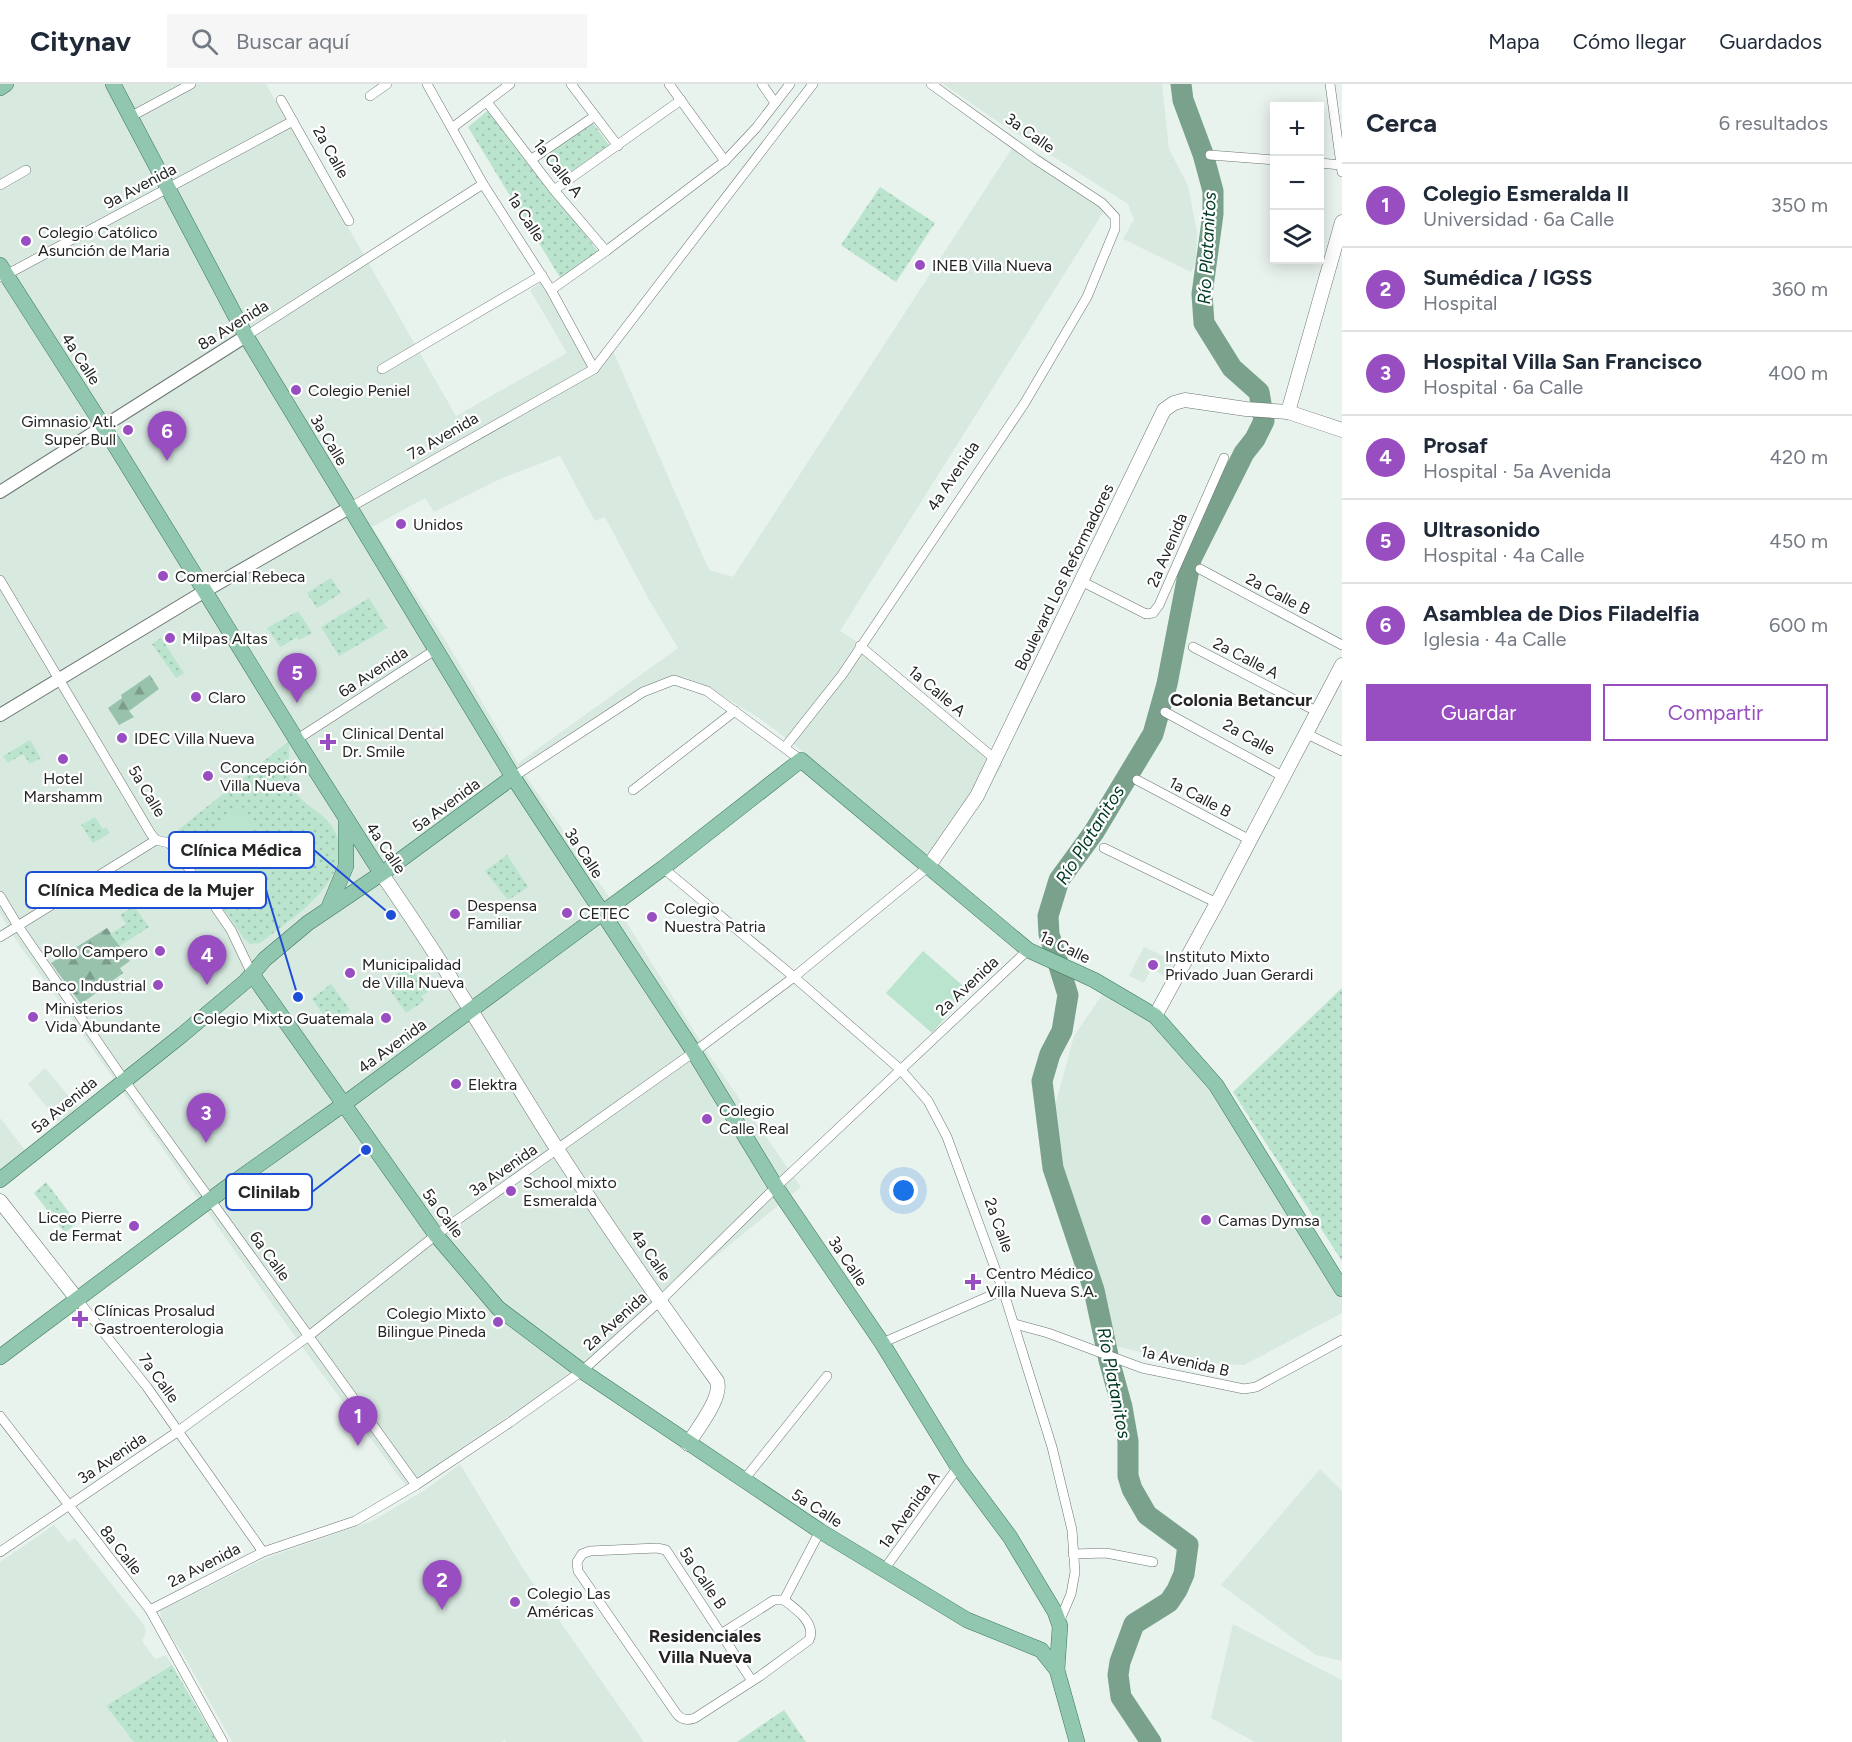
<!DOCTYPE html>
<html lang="es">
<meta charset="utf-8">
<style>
:root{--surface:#fff;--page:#f6f6f7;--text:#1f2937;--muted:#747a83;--line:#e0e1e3;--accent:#984ec0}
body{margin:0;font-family:Figtree,sans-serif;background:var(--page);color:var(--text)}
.controls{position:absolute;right:18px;top:18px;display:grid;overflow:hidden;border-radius:0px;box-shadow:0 3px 15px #0003}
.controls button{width:54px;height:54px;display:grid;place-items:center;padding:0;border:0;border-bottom:2px solid var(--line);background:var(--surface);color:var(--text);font:30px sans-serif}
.you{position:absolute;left:904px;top:1107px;width:21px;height:21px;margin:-15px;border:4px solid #fff;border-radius:50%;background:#1a73e8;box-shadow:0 0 0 9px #1a73e833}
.badge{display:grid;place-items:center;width:39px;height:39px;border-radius:50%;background:var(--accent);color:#fff;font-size:20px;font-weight:700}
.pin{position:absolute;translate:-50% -50px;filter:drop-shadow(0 2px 3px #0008)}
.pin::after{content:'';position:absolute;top:32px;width:21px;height:18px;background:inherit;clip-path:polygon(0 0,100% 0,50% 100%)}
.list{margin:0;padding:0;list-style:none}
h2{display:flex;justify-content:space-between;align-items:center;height:78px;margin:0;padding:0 24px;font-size:26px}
h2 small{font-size:20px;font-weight:400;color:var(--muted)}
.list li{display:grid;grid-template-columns:39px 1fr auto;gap:18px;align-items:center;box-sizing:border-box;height:84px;padding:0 24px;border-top:2px solid var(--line)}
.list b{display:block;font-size:22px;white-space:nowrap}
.list p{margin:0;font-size:20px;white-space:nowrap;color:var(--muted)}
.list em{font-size:20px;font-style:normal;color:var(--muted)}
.actions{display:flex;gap:12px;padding:18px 24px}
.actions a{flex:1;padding:14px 0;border:2px solid var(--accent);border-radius:0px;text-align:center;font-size:21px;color:var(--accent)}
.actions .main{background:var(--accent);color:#fff}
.icon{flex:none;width:33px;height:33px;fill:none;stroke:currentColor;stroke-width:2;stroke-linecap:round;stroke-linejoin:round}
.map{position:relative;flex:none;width:1342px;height:1658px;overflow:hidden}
header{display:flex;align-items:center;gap:36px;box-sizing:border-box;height:84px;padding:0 30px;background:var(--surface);border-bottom:2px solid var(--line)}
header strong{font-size:28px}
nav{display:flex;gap:33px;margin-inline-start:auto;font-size:21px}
.search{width:420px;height:54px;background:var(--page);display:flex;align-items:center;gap:15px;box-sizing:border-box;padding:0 21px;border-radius:0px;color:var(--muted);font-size:22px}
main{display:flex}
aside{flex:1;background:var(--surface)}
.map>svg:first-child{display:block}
.built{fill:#d8e9e0;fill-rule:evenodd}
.forest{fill:url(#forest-firs)}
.park{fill:url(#park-dots)}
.pitch{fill:#bae4ce}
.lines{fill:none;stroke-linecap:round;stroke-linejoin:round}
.river{stroke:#79a18c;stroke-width:21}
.minor-casing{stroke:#6c7570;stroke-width:10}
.tertiary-casing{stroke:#6c7570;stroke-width:14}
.secondary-casing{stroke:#6c7570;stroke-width:15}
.primary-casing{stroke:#3b765b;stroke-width:16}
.minor{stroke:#fff;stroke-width:9}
.tertiary{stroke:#fff;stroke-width:12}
.secondary{stroke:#fff;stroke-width:14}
.primary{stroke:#91c7af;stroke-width:15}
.poi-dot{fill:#984ec0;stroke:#fff;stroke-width:2}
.labels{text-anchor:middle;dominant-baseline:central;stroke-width:4.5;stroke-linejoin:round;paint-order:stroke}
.street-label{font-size:16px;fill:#232624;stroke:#fff}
.poi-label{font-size:16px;fill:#232624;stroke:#fff;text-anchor:start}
.water-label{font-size:18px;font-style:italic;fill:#003924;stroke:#fff}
.neighbourhood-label{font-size:18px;font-weight:bold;fill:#232624;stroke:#fff}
.leader{fill:none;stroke:#1d4ed8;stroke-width:2}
.callout-dot{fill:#1d4ed8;stroke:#fff;stroke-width:2}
.callout{fill:#fff;stroke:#1d4ed8;stroke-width:2}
.callout-label{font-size:18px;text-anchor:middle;font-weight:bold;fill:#232624}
</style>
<header>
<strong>Citynav</strong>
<div class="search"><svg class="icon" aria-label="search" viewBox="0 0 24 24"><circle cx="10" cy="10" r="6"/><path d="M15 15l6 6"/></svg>Buscar aquí</div>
<nav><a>Mapa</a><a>Cómo llegar</a><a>Guardados</a></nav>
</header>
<main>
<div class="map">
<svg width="1342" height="1658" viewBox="0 0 1342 1658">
<defs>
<pattern id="forest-firs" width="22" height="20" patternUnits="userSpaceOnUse" patternTransform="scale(1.5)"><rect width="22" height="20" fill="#99c2ac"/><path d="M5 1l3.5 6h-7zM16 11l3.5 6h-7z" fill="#7c9d8c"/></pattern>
<pattern id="park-dots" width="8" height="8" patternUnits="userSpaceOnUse" patternTransform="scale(1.5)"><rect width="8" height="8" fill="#bae4ce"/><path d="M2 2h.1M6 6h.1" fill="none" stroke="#a0c3b1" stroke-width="1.8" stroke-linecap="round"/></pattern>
</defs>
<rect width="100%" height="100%" fill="#e9f3ed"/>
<!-- built -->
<g class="built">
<path d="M0,0H266L456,332L567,269L530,206L547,194L594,281L610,260L709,486L733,493L1018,55L1109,119L840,547L856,557L1003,681L932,772L940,780L937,784L795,661L759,634L705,601L683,593L658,597L521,685L625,836L709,971L801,1103L576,1286L406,1402L308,1271L16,856L0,829ZM560,372L595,437L605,433L648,514L678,564L518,679L447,559L372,443L425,414L434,428L502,394Z"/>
<polygon points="943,0 1162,0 1169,65 1188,102 1197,148 1196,178 1191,188 1123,155 1134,135 1128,120 1006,43"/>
<polygon points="1144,863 1174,877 1166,893 1151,885 1144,899 1129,892"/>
<polygon points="1108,902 1144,922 1210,1004 1311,1162 1342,1214 1342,1229 1244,1281 1183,1278 1106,1260 1058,1129 1050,1040 1074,952"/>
<polygon points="45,984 78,1023 59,1038 28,1000"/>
<polygon points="0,1034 25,1066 0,1086"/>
<polygon points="460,1380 524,1486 644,1658 506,1658 505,1656 501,1658 232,1658 183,1570 162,1539 160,1527 266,1474 372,1437 425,1406"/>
<polygon points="1320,1385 1342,1407 1342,1577 1316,1571 1221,1501"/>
<polygon points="54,1441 68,1458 75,1454 144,1541 146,1548 142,1557 155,1575 166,1571 172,1581 106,1622 134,1658 0,1658 0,1478"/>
<polygon points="1233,1540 1342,1596 1342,1658 1255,1658 1211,1634"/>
</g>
<!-- forest -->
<g class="forest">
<polygon points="150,591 159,605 129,627 134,633 119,641 108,624 122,614 121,611"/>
<polygon points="107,844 130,877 120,884 123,889 81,920 51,879"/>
</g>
<!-- park -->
<g class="park">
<polygon points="492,23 598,168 561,195 468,43"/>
<polygon points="592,38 609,61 560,96 543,72"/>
<polygon points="880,103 935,139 896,198 841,161"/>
<polygon points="331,494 341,509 317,524 307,509"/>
<polygon points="369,514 387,544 339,572 321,543"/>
<polygon points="298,527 312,549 299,556 297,553 280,563 267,544"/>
<polygon points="161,554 184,589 176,594 152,560"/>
<polygon points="30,656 41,674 30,680 23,670 8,679 3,672"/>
<path d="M289,657C290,673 286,686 292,702C300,720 320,726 331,741C364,790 291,835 260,859L250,860L243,853L173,750Z"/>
<polygon points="95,733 103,745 106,743 110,749 93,759 81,741"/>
<polygon points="507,771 528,803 508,816 485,787"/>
<polygon points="134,822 149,843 120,862 110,850 126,840 120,831"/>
<polygon points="410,881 428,908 421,912 424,917 406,929 384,898"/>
<polygon points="331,900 350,926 331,941 312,915"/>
<polygon points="1342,904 1342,1177 1233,1008"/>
<polygon points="46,1098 77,1139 65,1149 34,1109"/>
<polygon points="172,1581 217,1658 134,1658 106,1622"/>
<polygon points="784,1626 806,1658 737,1658"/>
</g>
<!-- pitch -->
<g class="pitch">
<polygon points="243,723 257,743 223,768 208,748"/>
<polygon points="923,867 969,907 932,949 886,909"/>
</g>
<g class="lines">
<!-- river -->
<polyline class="river" points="1151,1658 1121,1613 1118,1591 1120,1578 1134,1540 1169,1518 1177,1506 1184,1490 1188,1461 1147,1431 1132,1405 1128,1392 1128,1357 1122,1323 1109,1276 1094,1206 1053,1084 1042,997 1050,970 1062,947 1068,911 1049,850 1048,832 1059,796 1094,748 1153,650 1167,600 1191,475 1244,369 1255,355 1264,337 1259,308 1232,284 1204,239 1202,210 1213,130 1213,107 1203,70 1183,16 1181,0"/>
<defs>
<g id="minor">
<polyline points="427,0 483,100 551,206 594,285"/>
<polyline points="571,0 618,62"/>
<polyline points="669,0 725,77"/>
<polyline points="762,0 775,19"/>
<polyline points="1330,0 1342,88"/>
<polyline points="370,12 387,0"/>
<polyline points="281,16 349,137"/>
<polyline points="487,18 554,106 606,167"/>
<polyline points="130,33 191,0"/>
<polyline points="452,44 510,0"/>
<polyline points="1210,71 1274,76"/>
<polyline points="532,75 595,32"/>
<polyline points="1320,79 1340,81"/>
<polyline points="0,101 26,86"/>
<polyline points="554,106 681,16"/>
<polyline points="2,193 293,37"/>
<polyline points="551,206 606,167 725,77 756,44 790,0"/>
<polyline points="246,252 483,100"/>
<polyline points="382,285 542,191"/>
<polyline points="349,424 594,285 813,0"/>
<polyline points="1200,485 1342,561"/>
<polyline points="0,496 151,750 156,756 169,759 176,766 231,846 252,890"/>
<polyline points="1081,497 1146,530 1153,529 1159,521 1224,374"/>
<polyline points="860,562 995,675"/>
<polyline points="1193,563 1318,628"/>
<polyline points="1165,628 1284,693"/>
<polyline points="1307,650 1342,667"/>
<polyline points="296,656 435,566"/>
<polyline points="785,663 842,591 1024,320 1087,213 1115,145 1115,133 1102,119 1035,75 931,0"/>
<polyline points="513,693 643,608 674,596 707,607 801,676"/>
<polyline points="1137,696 1250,756"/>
<polyline points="633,706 735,627"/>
<polyline points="1104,764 1217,819"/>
<polyline points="663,784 794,893 901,986 928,1017 947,1053 1003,1206 1052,1363 1072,1446 1075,1488 1071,1510 1060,1536"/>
<polyline points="0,812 18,842 124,996 416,1401"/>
<polyline points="0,853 156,756"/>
<polyline points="77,1215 147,1303 263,1468"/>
<polyline points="1015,1240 1048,1249 1142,1284 1244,1305 1256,1303 1342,1256"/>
<polyline points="882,1259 1003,1206"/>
<polyline points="0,1332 150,1526 223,1658"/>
<polyline points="743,1397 827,1292"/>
<polyline points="0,1468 177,1348 310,1251 436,1151 694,968 794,893 928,783"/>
<polyline points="1073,1470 1106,1469 1153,1478"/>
<polyline points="883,1487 958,1383"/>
<polyline points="784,1516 820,1447"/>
<polyline points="150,1526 263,1468 355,1437 416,1401 509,1339 582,1287 660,1217 776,1103 1028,866"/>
<polyline points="721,1550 774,1516 784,1516"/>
<path d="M752,1597L666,1466L657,1464L590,1467L582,1470L577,1478L578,1487L676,1629C681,1636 687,1637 695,1634L760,1592L809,1556C817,1540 796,1525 784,1516"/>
</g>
<g id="tertiary">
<polyline points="0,408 246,252"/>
<polyline points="0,631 205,507 349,424"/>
</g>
<g id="secondary">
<polyline points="1288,328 1342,138"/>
<polyline points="928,783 977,712 1164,326 1174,319 1185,316 1246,325 1288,328 1342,346"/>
<path d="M381,789C444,879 499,973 557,1065C608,1144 662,1221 717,1297C723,1313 697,1345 688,1360"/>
<polyline points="1155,932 1217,819 1342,581"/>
<polyline points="0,1117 77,1215"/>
</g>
<g id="primary">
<polyline points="113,0 246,252 513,693 694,968 776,1103 882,1259 958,1383 1010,1453 1055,1528 1060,1542 1057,1586 1077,1658"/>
<polyline points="0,4 6,0"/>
<polyline points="0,181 103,342 304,668 381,789"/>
<polyline points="328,825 346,782 346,735"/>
<polyline points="252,890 436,1151 498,1224 582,1287 820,1447 967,1536 1041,1566 1057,1586"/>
<polyline points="0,1096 182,951 246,897 265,875 308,839 388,785 513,693"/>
<polyline points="0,1273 230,1101 344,1020 663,784 801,676 1028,866 1094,896 1155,932 1216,1001 1342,1205"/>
</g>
</defs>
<!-- minor casing -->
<use href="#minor" class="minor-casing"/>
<!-- tertiary casing -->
<use href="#tertiary" class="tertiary-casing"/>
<!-- secondary casing -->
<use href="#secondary" class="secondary-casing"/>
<!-- primary casing -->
<use href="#primary" class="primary-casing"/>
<!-- minor -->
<use href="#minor" class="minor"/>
<!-- tertiary -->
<use href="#tertiary" class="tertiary"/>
<!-- secondary -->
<use href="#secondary" class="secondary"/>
<!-- primary -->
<use href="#primary" class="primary"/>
</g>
<!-- markers -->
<g class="poi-dot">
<circle cx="26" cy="157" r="6"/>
<circle cx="920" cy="181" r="6"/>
<circle cx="296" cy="306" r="6"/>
<circle cx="128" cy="346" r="6"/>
<circle cx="401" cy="440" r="6"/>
<circle cx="163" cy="492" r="6"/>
<circle cx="170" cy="554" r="6"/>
<circle cx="196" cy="613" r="6"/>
<circle cx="122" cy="654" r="6"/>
<path d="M325 649h6v6h6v6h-6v6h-6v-6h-6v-6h6z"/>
<circle cx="63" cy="675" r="6"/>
<circle cx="208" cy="692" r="6"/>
<circle cx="567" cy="829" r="6"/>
<circle cx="455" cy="830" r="6"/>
<circle cx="652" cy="833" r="6"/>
<circle cx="160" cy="867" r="6"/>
<circle cx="1153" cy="881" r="6"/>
<circle cx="350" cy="889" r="6"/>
<circle cx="158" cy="901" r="6"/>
<circle cx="33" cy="933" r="6"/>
<circle cx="386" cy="934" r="6"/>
<circle cx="456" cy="1000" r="6"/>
<circle cx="707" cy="1035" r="6"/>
<circle cx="511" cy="1107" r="6"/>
<circle cx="1206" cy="1136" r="6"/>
<circle cx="134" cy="1142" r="6"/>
<path d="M970 1189h6v6h6v6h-6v6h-6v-6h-6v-6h6z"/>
<path d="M77 1226h6v6h6v6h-6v6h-6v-6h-6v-6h6z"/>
<circle cx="498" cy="1238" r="6"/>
<circle cx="515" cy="1518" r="6"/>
</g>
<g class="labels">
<!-- street labels -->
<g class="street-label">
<text transform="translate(1030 49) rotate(35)">3a Calle</text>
<text transform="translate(331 68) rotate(61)">2a Calle</text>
<text transform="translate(558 84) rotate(52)">1a Calle A</text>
<text transform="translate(140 102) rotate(-28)">9a Avenida</text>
<text transform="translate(526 133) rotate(57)">1a Calle</text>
<text transform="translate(233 241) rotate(-32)">8a Avenida</text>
<text transform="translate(81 275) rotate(57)">4a Calle</text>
<text transform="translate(443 352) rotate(-30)">7a Avenida</text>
<text transform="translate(329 356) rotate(59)">3a Calle</text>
<text transform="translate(953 392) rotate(-56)">4a Avenida</text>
<text transform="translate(1167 466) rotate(-67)">2a Avenida</text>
<text transform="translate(1064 493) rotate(-64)">Boulevard Los Reformadores</text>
<text transform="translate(1278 510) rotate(28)">2a Calle B</text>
<text transform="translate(1246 574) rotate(27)">2a Calle A</text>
<text transform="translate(373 588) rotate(-33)">6a Avenida</text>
<text transform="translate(937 607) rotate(40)">1a Calle A</text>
<text transform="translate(1249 653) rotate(29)">2a Calle</text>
<text transform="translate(147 707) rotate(59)">5a Calle</text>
<text transform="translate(1200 713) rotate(28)">1a Calle B</text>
<text transform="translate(446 721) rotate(-36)">5a Avenida</text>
<text transform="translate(386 764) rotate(56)">4a Calle</text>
<text transform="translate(584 769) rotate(57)">3a Calle</text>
<text transform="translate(1065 863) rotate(26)">1a Calle</text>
<text transform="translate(967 902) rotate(-43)">2a Avenida</text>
<text transform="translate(392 962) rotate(-36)">4a Avenida</text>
<text transform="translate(64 1021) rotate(-39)">5a Avenida</text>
<text transform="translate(503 1086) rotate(-35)">3a Avenida</text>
<text transform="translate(443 1129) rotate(53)">5a Calle</text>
<text transform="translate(999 1141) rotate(70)">2a Calle</text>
<text transform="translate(651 1171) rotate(56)">4a Calle</text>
<text transform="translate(270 1172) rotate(54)">6a Calle</text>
<text transform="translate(848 1177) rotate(56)">3a Calle</text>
<text transform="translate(615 1237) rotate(-42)">2a Avenida</text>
<text transform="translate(1185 1277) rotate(13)">1a Avenida B</text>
<text transform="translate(159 1294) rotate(54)">7a Calle</text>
<text transform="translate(112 1374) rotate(-34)">3a Avenida</text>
<text transform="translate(817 1424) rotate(33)">5a Calle</text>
<text transform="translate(909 1426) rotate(-54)">1a Avenida A</text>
<text transform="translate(121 1466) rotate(52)">8a Calle</text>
<text transform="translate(204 1481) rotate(-27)">2a Avenida</text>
<text transform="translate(703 1494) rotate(56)">5a Calle B</text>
</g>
<!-- poi labels -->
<g class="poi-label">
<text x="38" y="148">Colegio Católico<tspan x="38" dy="18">Asunción de Maria</tspan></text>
<text x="932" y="181">INEB Villa Nueva</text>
<text x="308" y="306">Colegio Peniel</text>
<text x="116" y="337" text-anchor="end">Gimnasio Atl.<tspan x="116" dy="18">Super Bull</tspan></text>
<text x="413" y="440">Unidos</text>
<text x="175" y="492">Comercial Rebeca</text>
<text x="182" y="554">Milpas Altas</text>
<text x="208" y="613">Claro</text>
<text x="342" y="649">Clinical Dental<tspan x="342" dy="18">Dr. Smile</tspan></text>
<text x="134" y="654">IDEC Villa Nueva</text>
<text x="220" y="683">Concepción<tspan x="220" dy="18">Villa Nueva</tspan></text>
<text x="63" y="694" text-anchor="middle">Hotel<tspan x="63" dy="18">Marshamm</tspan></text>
<text x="467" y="821">Despensa<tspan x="467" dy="18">Familiar</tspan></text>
<text x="664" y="824">Colegio<tspan x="664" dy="18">Nuestra Patria</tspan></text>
<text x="579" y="829">CETEC</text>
<text x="148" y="867" text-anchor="end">Pollo Campero</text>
<text x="1165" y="872">Instituto Mixto<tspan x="1165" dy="18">Privado Juan Gerardi</tspan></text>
<text x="362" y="880">Municipalidad<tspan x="362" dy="18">de Villa Nueva</tspan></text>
<text x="146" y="901" text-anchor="end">Banco Industrial</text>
<text x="45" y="924">Ministerios<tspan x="45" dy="18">Vida Abundante</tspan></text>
<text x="374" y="934" text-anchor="end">Colegio Mixto Guatemala</text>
<text x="468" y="1000">Elektra</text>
<text x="719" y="1026">Colegio<tspan x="719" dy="18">Calle Real</tspan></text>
<text x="523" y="1098">School mixto<tspan x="523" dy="18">Esmeralda</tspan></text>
<text x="122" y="1133" text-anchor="end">Liceo Pierre<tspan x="122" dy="18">de Fermat</tspan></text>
<text x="1218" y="1136">Camas Dymsa</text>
<text x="986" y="1189">Centro Médico<tspan x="986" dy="18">Villa Nueva S.A.</tspan></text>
<text x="94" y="1226">Clínicas Prosalud<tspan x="94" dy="18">Gastroenterologia</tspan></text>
<text x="486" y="1229" text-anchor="end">Colegio Mixto<tspan x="486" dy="18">Bilingue Pineda</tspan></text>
<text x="527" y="1509">Colegio Las<tspan x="527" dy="18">Américas</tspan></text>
</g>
<!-- water labels -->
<g class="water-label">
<text transform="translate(1207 164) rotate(-87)">Río Platanitos</text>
<text transform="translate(1090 751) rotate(-58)">Río Platanitos</text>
<text transform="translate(1114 1299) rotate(79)">Río Platanitos</text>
</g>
<!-- neighbourhood labels -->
<g class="neighbourhood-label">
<text x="1241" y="616">Colonia Betancur</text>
<text x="705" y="1552">Residenciales<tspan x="705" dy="21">Villa Nueva</tspan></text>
</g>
</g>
<!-- callouts -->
<path class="leader" d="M391 831L314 766M298 913L266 806M366 1066L312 1108"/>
<g class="callout-dot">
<circle cx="391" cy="831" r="6"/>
<circle cx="298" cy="913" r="6"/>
<circle cx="366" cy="1066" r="6"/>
</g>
<g class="callout">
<rect x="169" y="748" width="145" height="36" rx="6"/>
<rect x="26" y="788" width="240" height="36" rx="6"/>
<rect x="226" y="1090" width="86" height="36" rx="6"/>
</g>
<g class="callout-label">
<text x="241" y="772">Clínica Médica</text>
<text x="146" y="812">Clínica Medica de la Mujer</text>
<text x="269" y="1114">Clinilab</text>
</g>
</svg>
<div class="controls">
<button>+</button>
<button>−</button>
<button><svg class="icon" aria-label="layers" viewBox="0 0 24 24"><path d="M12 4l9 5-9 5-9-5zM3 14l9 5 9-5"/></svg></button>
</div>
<div class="you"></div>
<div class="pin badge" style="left:358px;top:1362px">1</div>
<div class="pin badge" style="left:442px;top:1526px">2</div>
<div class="pin badge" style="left:206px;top:1059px">3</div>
<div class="pin badge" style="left:207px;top:901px">4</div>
<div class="pin badge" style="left:297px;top:619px">5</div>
<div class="pin badge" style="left:167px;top:377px">6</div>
</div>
<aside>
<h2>Cerca<small>6 resultados</small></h2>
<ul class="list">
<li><span class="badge">1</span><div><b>Colegio Esmeralda II</b><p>Universidad · 6a Calle</p></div><em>350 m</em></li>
<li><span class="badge">2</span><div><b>Sumédica / IGSS</b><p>Hospital</p></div><em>360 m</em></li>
<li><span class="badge">3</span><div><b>Hospital Villa San Francisco</b><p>Hospital · 6a Calle</p></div><em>400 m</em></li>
<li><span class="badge">4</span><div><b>Prosaf</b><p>Hospital · 5a Avenida</p></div><em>420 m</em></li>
<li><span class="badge">5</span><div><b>Ultrasonido</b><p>Hospital · 4a Calle</p></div><em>450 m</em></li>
<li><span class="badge">6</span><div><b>Asamblea de Dios Filadelfia</b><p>Iglesia · 4a Calle</p></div><em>600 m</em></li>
</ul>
<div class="actions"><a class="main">Guardar</a><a>Compartir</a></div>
</aside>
</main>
